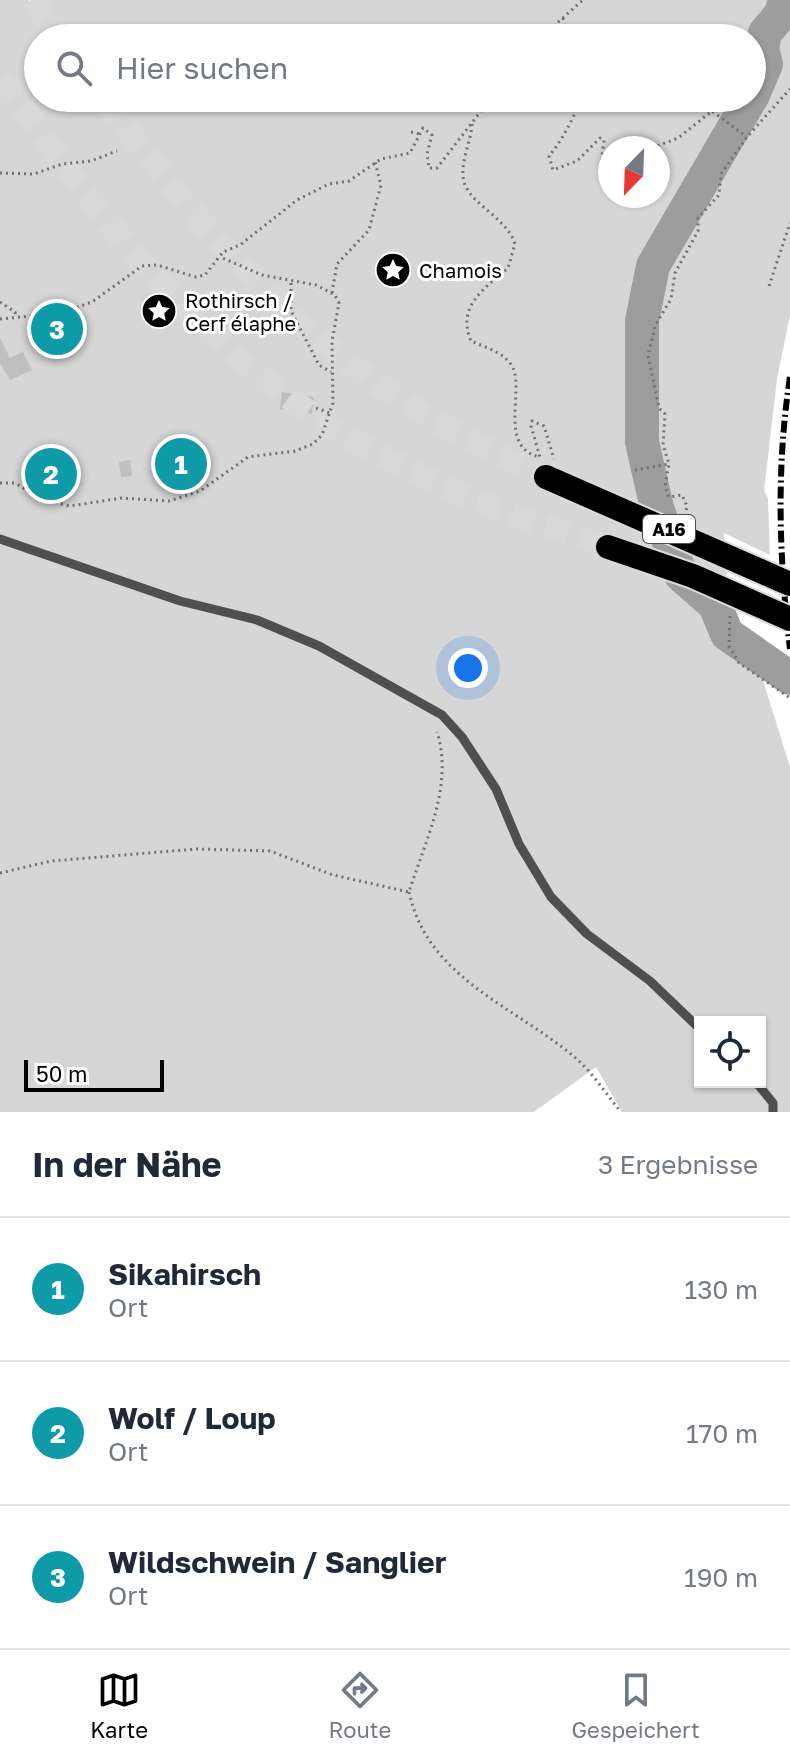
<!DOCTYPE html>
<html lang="de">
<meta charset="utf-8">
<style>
:root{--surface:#fff;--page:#f2f2f3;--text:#1f2937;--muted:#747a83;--line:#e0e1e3;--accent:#000}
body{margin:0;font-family:"Golos Text",sans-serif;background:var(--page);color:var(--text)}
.controls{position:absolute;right:24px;bottom:24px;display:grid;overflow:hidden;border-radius:0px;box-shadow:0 2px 6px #0004}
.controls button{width:72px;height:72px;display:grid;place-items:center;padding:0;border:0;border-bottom:2px solid var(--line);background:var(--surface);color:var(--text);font:40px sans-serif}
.compass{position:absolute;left:598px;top:136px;width:72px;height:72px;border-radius:50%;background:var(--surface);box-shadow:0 2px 6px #0004;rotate:203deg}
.scale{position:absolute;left:24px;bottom:20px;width:140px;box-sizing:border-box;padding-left:8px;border:4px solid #000;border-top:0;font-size:22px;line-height:28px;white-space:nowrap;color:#000;-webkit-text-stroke:6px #fff;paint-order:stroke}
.you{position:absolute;left:468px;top:668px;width:28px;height:28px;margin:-20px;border:6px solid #fff;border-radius:50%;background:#1a73e8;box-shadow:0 0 0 12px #1a73e833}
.badge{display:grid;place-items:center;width:52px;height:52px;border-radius:50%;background:var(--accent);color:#fff;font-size:26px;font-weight:700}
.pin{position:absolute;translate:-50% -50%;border:4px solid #fff;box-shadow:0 2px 8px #0006}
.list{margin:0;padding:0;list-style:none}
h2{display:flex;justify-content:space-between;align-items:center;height:104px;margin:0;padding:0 32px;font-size:34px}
h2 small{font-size:26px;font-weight:400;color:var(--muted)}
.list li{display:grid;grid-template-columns:52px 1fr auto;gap:24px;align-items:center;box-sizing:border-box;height:144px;padding:0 32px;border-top:2px solid var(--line)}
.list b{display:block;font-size:30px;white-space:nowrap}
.list p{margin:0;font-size:26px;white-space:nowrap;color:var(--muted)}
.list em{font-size:26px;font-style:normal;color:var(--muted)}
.icon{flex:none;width:44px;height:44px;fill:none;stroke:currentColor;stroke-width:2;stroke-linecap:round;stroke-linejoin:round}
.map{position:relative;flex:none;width:790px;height:1112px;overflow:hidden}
.search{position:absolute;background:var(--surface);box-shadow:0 2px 6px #0004;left:24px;right:24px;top:24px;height:88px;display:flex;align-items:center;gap:20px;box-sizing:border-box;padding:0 28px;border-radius:44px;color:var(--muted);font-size:30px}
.sheet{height:536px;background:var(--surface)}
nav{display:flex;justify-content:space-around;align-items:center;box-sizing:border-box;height:112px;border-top:2px solid var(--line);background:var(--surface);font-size:22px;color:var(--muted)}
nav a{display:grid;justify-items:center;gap:4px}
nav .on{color:var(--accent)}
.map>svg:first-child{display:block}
.green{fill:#d6d6d6;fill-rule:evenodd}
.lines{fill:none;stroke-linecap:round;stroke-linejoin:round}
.river{stroke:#9d9d9d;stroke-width:34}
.building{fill:#bfbfbf}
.motorway-tunnel{stroke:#d9d9d9;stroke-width:24;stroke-dasharray:24 12;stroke-linecap:butt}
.path{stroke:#717171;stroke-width:3;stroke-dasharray:2 4;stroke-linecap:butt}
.service{stroke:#4f4f4f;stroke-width:9}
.rail{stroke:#000;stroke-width:6;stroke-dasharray:12 4 2 4;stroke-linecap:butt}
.motorway-bridge-casing{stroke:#dbdbdb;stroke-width:28;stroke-linecap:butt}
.motorway-bridge{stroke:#000;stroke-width:24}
.labels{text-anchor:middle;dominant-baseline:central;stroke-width:6;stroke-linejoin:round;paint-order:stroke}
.shield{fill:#fff;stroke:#4c4c4c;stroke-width:2}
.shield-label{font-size:18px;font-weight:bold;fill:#000}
.poi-label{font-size:20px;fill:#000;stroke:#fff;text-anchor:start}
</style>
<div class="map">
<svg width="790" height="1112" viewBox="0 0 790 1112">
<rect width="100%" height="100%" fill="#fff"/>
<!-- green -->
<path class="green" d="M0,0H29V8L40,0H790V315L777,379L764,491L768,498L770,555L724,533L728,601L762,677L790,767V1112H622L596,1067L534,1112H0ZM38,38H752V98H38ZM610,148H658V196H610ZM700,1022H760V1082H700Z"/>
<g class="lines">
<!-- river -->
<g class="river">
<polyline points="752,97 766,64 762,49 765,33 781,14 785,0"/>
<polyline points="751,98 653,266 642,321 642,442 657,508 681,575 715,605 727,634 790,678"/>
</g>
</g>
<!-- building -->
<g class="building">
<polygon points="0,338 10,358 23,352 32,370 10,380 0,363"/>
<polygon points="282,392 314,397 312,414 280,409"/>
<polygon points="130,460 132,476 121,477 119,462"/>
</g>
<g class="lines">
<!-- motorway-tunnel -->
<g class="motorway-tunnel">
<polyline points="31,0 60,38"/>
<path d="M0,79C54,148 104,224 165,288C296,426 423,489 603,545"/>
<path d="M104,98C190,216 283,325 408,404C450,432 497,453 543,476"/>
</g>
<!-- path -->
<g class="path">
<polyline points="563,18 568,38"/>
<polyline points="540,38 583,0"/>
<path d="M580,98C578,112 559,145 549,156L553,170L577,161L600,138L604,140L601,165L604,171L610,172"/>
<path d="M472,124C471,141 462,158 463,175C463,202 506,215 515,244L508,268C485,288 456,306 471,341C486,348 505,352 513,368C524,392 498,448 540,457L531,426L532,421L544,426L554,459"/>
<polyline points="411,132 420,134"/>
<polyline points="652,148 678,138 712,111 747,137"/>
<polyline points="0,173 34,174 62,164 91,161 117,151"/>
<polyline points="291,283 291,311 319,365 331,372"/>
<polyline points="769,286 790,223"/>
<polyline points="332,293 337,264 369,230 381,185 375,162"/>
<polyline points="0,302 15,312 16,317"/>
<polyline points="0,319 62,313 92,302 142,266 157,265 196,277 205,275 223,252 240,245 297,200 329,184 349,181 381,159 410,153 423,128 432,135 427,154 429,168 437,168 481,111 486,98"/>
<polyline points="316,408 330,413"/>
<polyline points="635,470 669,464"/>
<polyline points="0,483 15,483 41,499 70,506 122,498 169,501 200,491 248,457 295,451 313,444 322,435 333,403 332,341 339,303 335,295 316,285 262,275 220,257"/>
<polyline points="685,516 687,506 682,495 669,497 665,486 669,464 663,445 665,414 659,408 648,355 656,324 671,299 675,273 698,231 698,218 719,195 721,174 747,137 790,89"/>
<polyline points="730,616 729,646 739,663 790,698"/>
<path d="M0,873L51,861L197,849L270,851L333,875L409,892C425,841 454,786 437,732"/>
<path d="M409,892C428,980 516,1006 578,1060C594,1075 607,1095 621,1112"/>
</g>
<!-- service -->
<g class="service">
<polyline points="0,539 180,601 257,620 319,646 442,715 462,737 496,789 519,844 551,897 587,934 650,981 700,1029"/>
<polyline points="756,1082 773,1103 773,1112"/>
</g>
<!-- rail -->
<path class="rail" d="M790,377C776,468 779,558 790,649"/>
<defs>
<g id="motorway-bridge">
<polyline points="546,477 790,584"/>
<polyline points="608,547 693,576 790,619"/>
</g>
</defs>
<!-- motorway-bridge casing -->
<use href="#motorway-bridge" class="motorway-bridge-casing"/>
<!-- motorway-bridge -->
<use href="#motorway-bridge" class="motorway-bridge"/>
</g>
<!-- icons -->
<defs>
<symbol id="sight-disc" viewBox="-11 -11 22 22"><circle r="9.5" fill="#000" stroke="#fff"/><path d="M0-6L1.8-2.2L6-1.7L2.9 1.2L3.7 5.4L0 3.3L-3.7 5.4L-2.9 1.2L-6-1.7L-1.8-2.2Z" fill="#fff"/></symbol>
</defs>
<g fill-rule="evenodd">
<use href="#sight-disc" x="373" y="250" width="40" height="40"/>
<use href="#sight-disc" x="139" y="291" width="40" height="40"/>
</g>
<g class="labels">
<!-- shield labels -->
<rect class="shield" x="643" y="515" width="52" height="28" rx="6"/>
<g class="shield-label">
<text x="669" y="529">A16</text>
</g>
<!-- poi labels -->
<g class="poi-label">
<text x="419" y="270">Chamois</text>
<text x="185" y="300">Rothirsch /<tspan x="185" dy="23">Cerf élaphe</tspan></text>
</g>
</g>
</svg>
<div class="controls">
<button><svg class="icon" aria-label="locate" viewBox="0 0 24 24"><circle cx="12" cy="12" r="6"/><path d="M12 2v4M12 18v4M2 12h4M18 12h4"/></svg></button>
</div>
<svg class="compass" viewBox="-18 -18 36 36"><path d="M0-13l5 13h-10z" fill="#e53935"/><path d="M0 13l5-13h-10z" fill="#747a83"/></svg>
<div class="scale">50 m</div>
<div class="you"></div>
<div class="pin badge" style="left:181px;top:464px;background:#0f9aa8">1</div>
<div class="pin badge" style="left:51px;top:474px;background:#0f9aa8">2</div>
<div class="pin badge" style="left:57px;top:329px;background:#0f9aa8">3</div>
<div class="search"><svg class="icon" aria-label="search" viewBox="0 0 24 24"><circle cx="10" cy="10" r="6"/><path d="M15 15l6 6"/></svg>Hier suchen</div>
</div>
<section class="sheet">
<h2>In der Nähe<small>3 Ergebnisse</small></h2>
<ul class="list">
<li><span class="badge" style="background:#0f9aa8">1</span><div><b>Sikahirsch</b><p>Ort</p></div><em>130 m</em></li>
<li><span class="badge" style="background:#0f9aa8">2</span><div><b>Wolf / Loup</b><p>Ort</p></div><em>170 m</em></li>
<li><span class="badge" style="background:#0f9aa8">3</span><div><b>Wildschwein / Sanglier</b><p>Ort</p></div><em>190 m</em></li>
</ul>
</section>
<nav>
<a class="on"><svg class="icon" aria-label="map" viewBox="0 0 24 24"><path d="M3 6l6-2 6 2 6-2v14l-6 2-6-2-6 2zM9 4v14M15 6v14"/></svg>Karte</a>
<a><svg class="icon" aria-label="directions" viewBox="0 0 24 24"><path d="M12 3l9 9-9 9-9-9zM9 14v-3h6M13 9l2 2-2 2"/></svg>Route</a>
<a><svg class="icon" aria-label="saved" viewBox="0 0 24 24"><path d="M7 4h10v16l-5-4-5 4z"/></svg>Gespeichert</a>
</nav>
